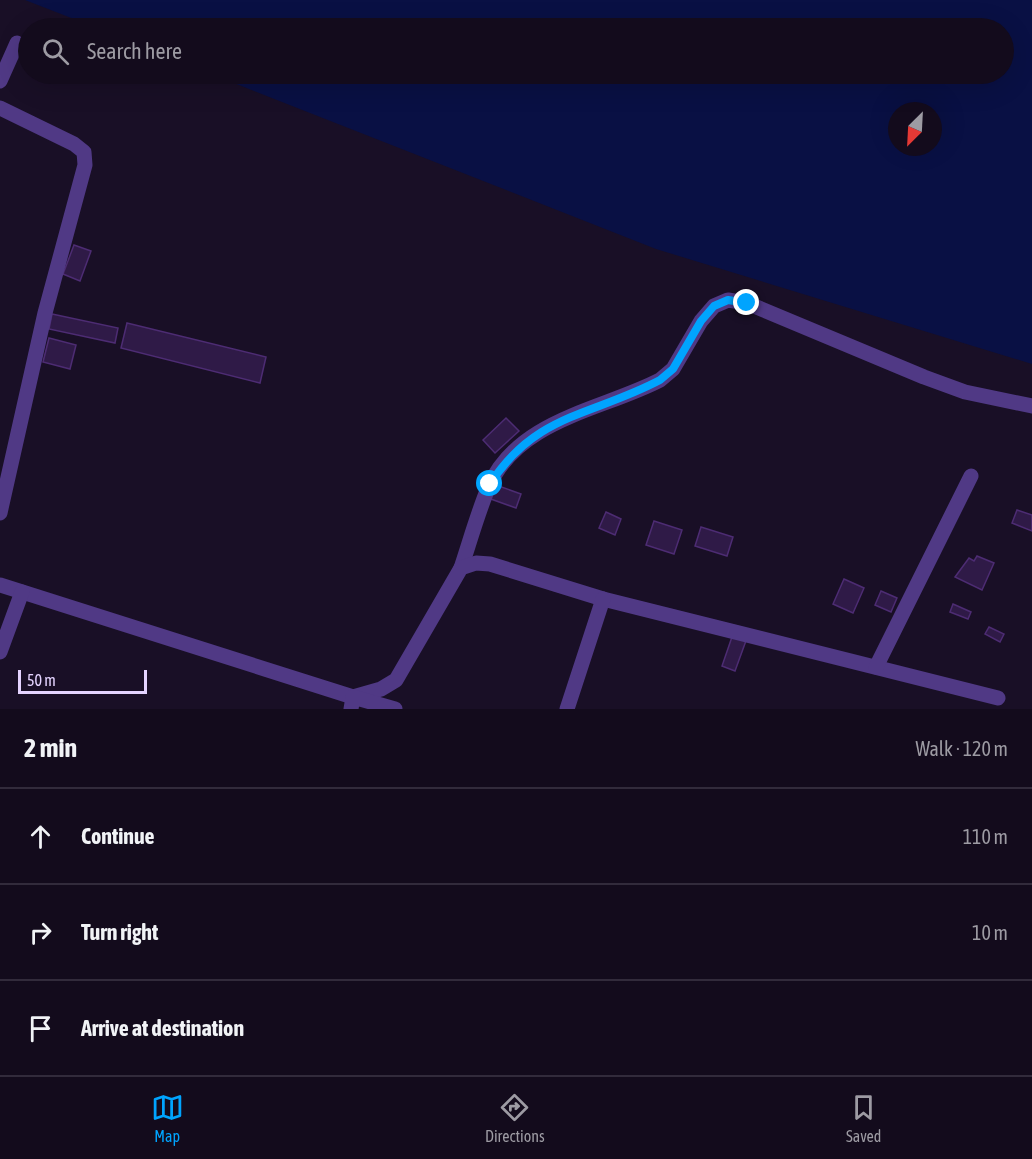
<!DOCTYPE html>
<meta charset="utf-8">
<style>
:root{--surface:#130b1c;--page:#1c1425;--text:#f1f3f6;--muted:#9d9ba3;--line:#322b3b;--accent:#00a4fe}
body{margin:0;font-family:"Asap Condensed",sans-serif;background:var(--page);color:var(--text)}
.compass{position:absolute;left:888px;top:102px;width:54px;height:54px;border-radius:50%;background:var(--surface);box-shadow:0 6px 24px #0002;rotate:204deg}
.scale{position:absolute;left:18px;bottom:15px;width:129px;box-sizing:border-box;padding-left:6px;border:3px solid #e4d3ff;border-top:0;font-size:16px;line-height:21px;white-space:nowrap;color:#e4d3ff;-webkit-text-stroke:4px #190f26;paint-order:stroke}
.stop{position:absolute;width:18px;height:18px;margin:-14px;border:4px solid #00a4fe;border-radius:50%;background:#fff}
.stop.end{background:#00a4fe;border-color:#fff;box-shadow:0 2px 6px #0008}
.list{margin:0;padding:0;list-style:none}
h2{display:flex;justify-content:space-between;align-items:center;height:78px;margin:0;padding:0 24px;font-size:26px}
h2 small{font-size:20px;font-weight:400;color:var(--muted)}
.list li{display:grid;grid-template-columns:39px 1fr auto;gap:18px;align-items:center;box-sizing:border-box;height:96px;padding:0 24px;border-top:2px solid var(--line)}
.list b{display:block;font-size:22px;white-space:nowrap}
.list em{font-size:20px;font-style:normal;color:var(--muted)}
.icon{flex:none;width:33px;height:33px;fill:none;stroke:currentColor;stroke-width:2;stroke-linecap:round;stroke-linejoin:round}
.map{position:relative;flex:none;width:1032px;height:709px;overflow:hidden}
.search{position:absolute;background:var(--surface);box-shadow:0 6px 24px #0002;left:18px;right:18px;top:18px;height:66px;display:flex;align-items:center;gap:15px;box-sizing:border-box;padding:0 21px;border-radius:33px;color:var(--muted);font-size:22px}
.sheet{height:366px;background:var(--surface)}
nav{display:flex;justify-content:space-around;align-items:center;box-sizing:border-box;height:84px;border-top:2px solid var(--line);background:var(--surface);font-size:16px;color:var(--muted)}
nav a{display:grid;justify-items:center;gap:3px}
nav .on{color:var(--accent)}
.map>svg:first-child{display:block}
.water{fill:#091044;fill-rule:evenodd}
.building{fill:#2f1a47;stroke:#4d2c73;stroke-width:1.5}
.lines{fill:none;stroke-linecap:round;stroke-linejoin:round}
.minor{stroke:#503985;stroke-width:15}
.route{stroke:#00a4fe;stroke-width:8}
</style>
<div class="map">
<svg width="1032" height="709" viewBox="0 0 1032 709">
<rect width="100%" height="100%" fill="#190f26"/>
<!-- water -->
<path class="water" d="M25,0H1032V364L656,249L211,74H1004V28H97ZM897,111H933V147H897Z"/>
<!-- building -->
<g class="building">
<polygon points="74,245 91,251 80,281 63,274"/>
<polygon points="52,314 118,328 115,343 49,329"/>
<polygon points="127,323 266,357 260,383 121,348"/>
<polygon points="49,338 76,345 70,369 43,362"/>
<polygon points="506,418 519,431 495,453 483,440"/>
<polygon points="493,484 521,494 516,508 488,498"/>
<polygon points="1017,510 1032,515 1032,531 1012,523"/>
<polygon points="606,512 621,519 615,535 599,528"/>
<polygon points="654,521 682,530 674,554 646,545"/>
<polygon points="701,527 733,537 727,556 695,546"/>
<polygon points="977,556 994,563 982,590 955,577 969,558 974,561"/>
<polygon points="844,579 864,588 853,613 833,604"/>
<polygon points="881,591 897,598 891,612 875,605"/>
<polygon points="953,604 971,612 968,619 950,612"/>
<polygon points="989,627 1004,634 1000,642 985,634"/>
<polygon points="733,634 747,638 735,671 722,666"/>
</g>
<g class="lines">
<!-- minor -->
<g class="minor">
<polyline points="0,81 17,43"/>
<polyline points="0,108 74,144 84,152 85,165 45,313 0,513"/>
<path d="M461,568C470,541 478,512 489,486C519,419 602,410 660,380L673,369L701,321L714,306L728,300L747,303L924,377L965,392L1032,406"/>
<polyline points="0,585 353,697 381,689 396,680 461,568 476,563 490,564 603,599 998,698"/>
<polyline points="0,652 22,592"/>
<polyline points="876,667 971,476"/>
<polyline points="351,709 353,697 395,709"/>
<polyline points="567,709 603,599"/>
</g>
</g>
<g class="lines">
<!-- route -->
<path class="route" d="M490,484C536,413 592,416 660,380L673,369L701,321L714,306L728,300L747,303"/>
</g>
</svg>
<svg class="compass" viewBox="-18 -18 36 36"><path d="M0-13l5 13h-10z" fill="#e53935"/><path d="M0 13l5-13h-10z" fill="#9d9ba3"/></svg>
<div class="scale">50 m</div>
<div class="stop" style="left:490px;top:484px"></div>
<div class="stop end" style="left:747px;top:303px"></div>
<div class="search"><svg class="icon" aria-label="search" viewBox="0 0 24 24"><circle cx="10" cy="10" r="6"/><path d="M15 15l6 6"/></svg>Search here</div>
</div>
<section class="sheet">
<h2>2 min<small>Walk · 120 m</small></h2>
<ul class="list">
<li><svg class="icon" aria-label="ahead" viewBox="0 0 24 24"><path d="M12 20V5M6 11l6-6 6 6"/></svg><div><b>Continue</b></div><em>110 m</em></li>
<li><svg class="icon" aria-label="right" viewBox="0 0 24 24"><path d="M7 20v-9h11M14 6l5 5-5 5"/></svg><div><b>Turn right</b></div><em>10 m</em></li>
<li><svg class="icon" aria-label="arrive" viewBox="0 0 24 24"><path d="M6 21V4h12l-3 4 3 4H6"/></svg><div><b>Arrive at destination</b></div></li>
</ul>
</section>
<nav>
<a class="on"><svg class="icon" aria-label="map" viewBox="0 0 24 24"><path d="M3 6l6-2 6 2 6-2v14l-6 2-6-2-6 2zM9 4v14M15 6v14"/></svg>Map</a>
<a><svg class="icon" aria-label="directions" viewBox="0 0 24 24"><path d="M12 3l9 9-9 9-9-9zM9 14v-3h6M13 9l2 2-2 2"/></svg>Directions</a>
<a><svg class="icon" aria-label="saved" viewBox="0 0 24 24"><path d="M7 4h10v16l-5-4-5 4z"/></svg>Saved</a>
</nav>
